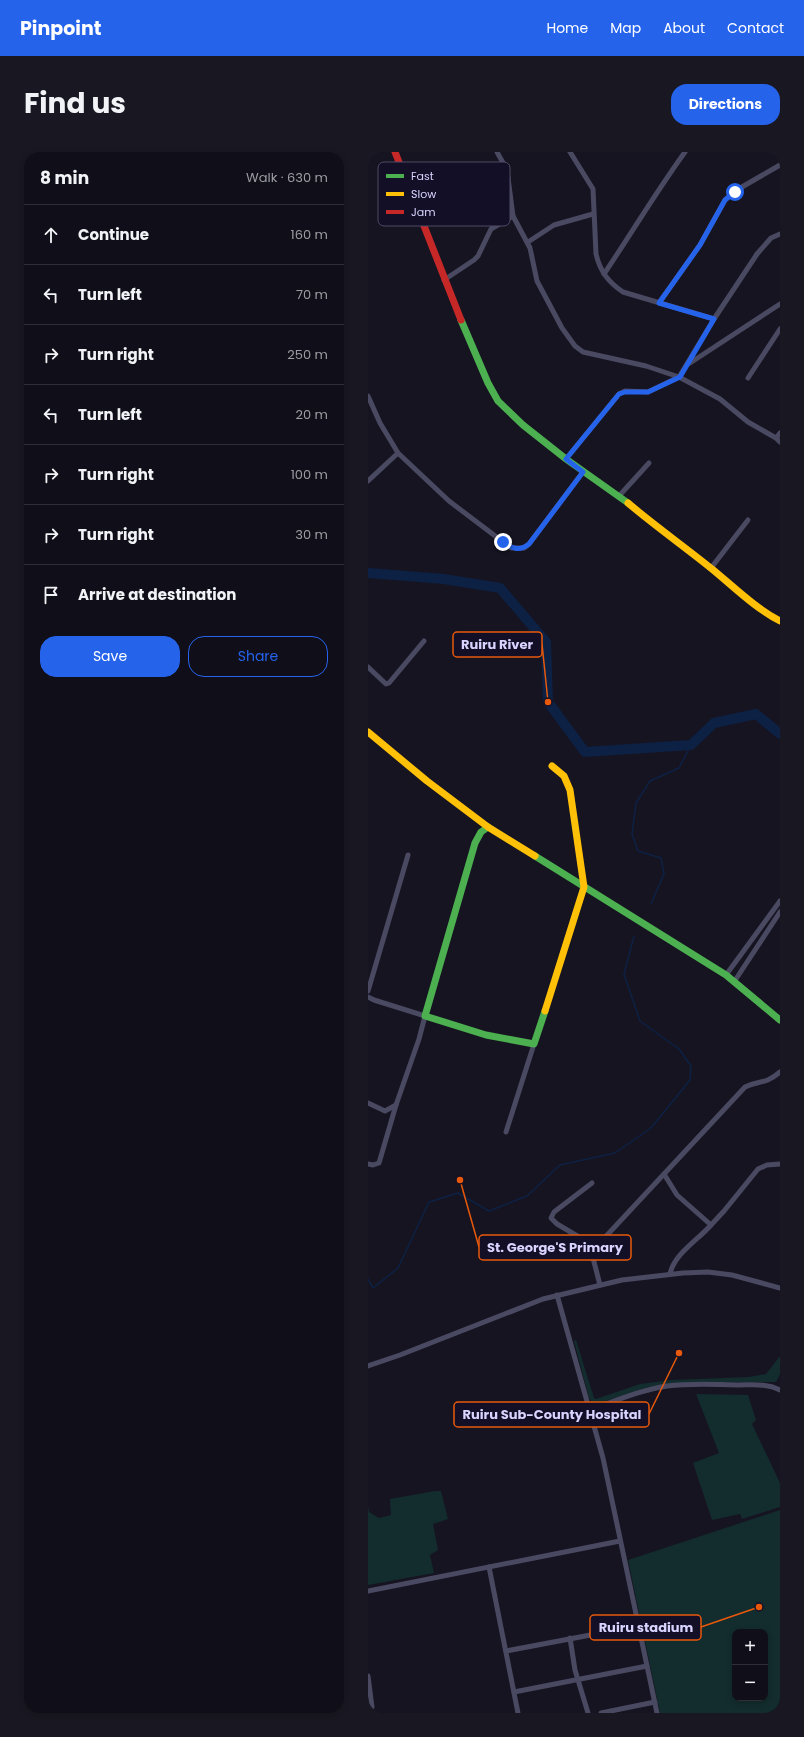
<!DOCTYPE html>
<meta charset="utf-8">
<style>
:root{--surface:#100f19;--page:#191822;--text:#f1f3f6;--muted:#9c9ca2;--line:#302f38;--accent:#2563eb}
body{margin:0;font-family:Poppins,sans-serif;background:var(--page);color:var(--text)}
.controls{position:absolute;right:12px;bottom:12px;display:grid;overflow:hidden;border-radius:8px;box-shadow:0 2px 6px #0003}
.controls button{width:36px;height:36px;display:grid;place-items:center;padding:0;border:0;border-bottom:1px solid var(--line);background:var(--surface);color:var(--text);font:20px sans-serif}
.stop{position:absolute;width:12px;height:12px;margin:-9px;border:3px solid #2563eb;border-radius:50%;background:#fff}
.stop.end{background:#2563eb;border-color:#fff;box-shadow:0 1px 4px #0008}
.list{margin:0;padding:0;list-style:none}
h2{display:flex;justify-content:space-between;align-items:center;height:52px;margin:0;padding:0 16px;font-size:17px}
h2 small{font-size:13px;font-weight:400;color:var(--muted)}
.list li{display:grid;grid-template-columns:26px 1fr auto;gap:12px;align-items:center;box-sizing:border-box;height:60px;padding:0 16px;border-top:1px solid var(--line)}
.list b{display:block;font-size:15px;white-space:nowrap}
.list em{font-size:13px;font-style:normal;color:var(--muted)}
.actions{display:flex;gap:8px;padding:12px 16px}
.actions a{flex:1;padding:9px 0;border:1px solid var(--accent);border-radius:16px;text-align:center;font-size:14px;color:var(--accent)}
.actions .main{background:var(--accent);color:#fff}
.icon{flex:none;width:22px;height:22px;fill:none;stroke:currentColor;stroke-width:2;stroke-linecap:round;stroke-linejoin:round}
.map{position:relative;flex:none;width:412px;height:1561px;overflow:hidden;border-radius:16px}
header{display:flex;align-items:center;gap:24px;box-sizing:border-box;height:56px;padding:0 20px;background:var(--accent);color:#fff}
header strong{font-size:19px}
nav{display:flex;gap:22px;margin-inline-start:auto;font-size:14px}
.intro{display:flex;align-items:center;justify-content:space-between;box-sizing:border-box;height:96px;padding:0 24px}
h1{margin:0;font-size:28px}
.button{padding:10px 18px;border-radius:16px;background:var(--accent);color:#fff;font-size:14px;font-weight:700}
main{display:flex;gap:24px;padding:0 24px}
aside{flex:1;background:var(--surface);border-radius:16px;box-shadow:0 2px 6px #0003}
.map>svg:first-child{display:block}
.green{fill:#132c2d;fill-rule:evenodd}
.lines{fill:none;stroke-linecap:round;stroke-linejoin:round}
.stream{stroke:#0d2144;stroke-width:1.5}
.river{stroke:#0d2144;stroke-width:10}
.street{stroke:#4a4962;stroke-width:5}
.fast{stroke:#4caf50;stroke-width:7}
.slow{stroke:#ffc107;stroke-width:7}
.jam{stroke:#c62828;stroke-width:7}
.route{stroke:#2563eb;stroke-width:5}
.key{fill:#130f26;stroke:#4e4a67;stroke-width:1}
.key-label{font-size:11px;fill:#d9d4ff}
.leader{fill:none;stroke:#e8590c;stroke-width:1.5}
.callout-dot{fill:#e8590c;stroke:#130f26;stroke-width:1.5}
.callout{fill:#130f26;stroke:#e8590c;stroke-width:1.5}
.callout-label{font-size:13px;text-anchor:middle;font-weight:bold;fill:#d9d4ff}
</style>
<header>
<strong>Pinpoint</strong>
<nav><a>Home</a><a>Map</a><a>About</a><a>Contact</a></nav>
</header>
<div class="intro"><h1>Find us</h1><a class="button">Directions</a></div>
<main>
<aside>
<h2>8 min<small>Walk · 630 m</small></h2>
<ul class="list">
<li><svg class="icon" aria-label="ahead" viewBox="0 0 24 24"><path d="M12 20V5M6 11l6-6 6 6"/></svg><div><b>Continue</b></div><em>160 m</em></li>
<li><svg class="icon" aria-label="left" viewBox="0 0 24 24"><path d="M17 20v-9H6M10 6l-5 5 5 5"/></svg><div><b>Turn left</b></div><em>70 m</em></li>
<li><svg class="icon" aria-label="right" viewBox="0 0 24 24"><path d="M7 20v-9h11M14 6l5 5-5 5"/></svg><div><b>Turn right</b></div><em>250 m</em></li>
<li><svg class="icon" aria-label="left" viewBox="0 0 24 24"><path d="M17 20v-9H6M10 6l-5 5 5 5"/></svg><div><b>Turn left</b></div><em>20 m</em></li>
<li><svg class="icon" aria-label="right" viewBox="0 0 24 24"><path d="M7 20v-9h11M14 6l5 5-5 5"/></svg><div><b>Turn right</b></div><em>100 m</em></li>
<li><svg class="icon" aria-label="right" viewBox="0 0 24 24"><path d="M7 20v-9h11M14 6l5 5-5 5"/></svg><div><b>Turn right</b></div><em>30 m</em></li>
<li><svg class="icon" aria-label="arrive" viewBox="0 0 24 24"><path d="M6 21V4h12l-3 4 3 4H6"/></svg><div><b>Arrive at destination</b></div></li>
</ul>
<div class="actions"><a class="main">Save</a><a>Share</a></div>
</aside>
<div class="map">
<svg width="412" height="1561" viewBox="0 0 412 1561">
<rect width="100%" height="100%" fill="#161421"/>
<!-- green -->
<g class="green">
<polygon points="208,1188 226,1246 228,1247 272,1232 303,1228 381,1225 398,1222 412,1204 412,1222 408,1230 337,1230 281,1235 226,1253 221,1246 206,1189"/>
<polygon points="328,1242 380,1243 388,1268 384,1272 412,1331 412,1355 374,1367 372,1362 344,1368 325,1311 351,1301"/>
<polygon points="67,1339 73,1339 80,1367 65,1372 70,1398 62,1403 66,1421 0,1433 0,1353 1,1360 11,1366 23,1363 22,1347"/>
<path d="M412,1358V1561H292L260,1408ZM367,1480H397V1546H367Z"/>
</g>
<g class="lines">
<!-- stream -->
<g class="stream">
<polyline points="283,752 296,722 293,706 270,699 264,682 268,651 282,629 311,616 323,593"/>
<polyline points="0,1127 5,1136 30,1116 61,1050 90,1041 121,1059 159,1044 192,1013 247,1001 283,976 322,928 323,914 311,897 272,869 256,822 266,784"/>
</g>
<!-- river -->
<polyline class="river" points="0,421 76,427 132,436 178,490 180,550 217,600 323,593 346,571 388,562 412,582"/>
<!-- street -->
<g class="street">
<polyline points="129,0 139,18 145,64 162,96 169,129 194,176 207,194 215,200 278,214 311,225 352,247 380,270 408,286 412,290"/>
<path d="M202,0L225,37L228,102C232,119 240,130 255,140L346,167"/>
<polyline points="160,90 186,73 225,62"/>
<path d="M236,122C263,82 288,40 317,0"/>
<polyline points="76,128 106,108 110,104 123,77 145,64"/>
<polyline points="291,151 332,93 357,48 367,39 412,13"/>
<polyline points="322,211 412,152"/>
<polyline points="380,226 412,177"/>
<polyline points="0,244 12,271 30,301 81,349 143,396 156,396 161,392 215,320"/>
<polyline points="408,286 412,281"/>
<polyline points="198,307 251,242 257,239 280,240 311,225 346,167 389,102 403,86 412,82"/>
<polyline points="0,329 30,301"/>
<polyline points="251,344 281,311"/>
<polyline points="343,416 380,368"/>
<polyline points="0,515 18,532 21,531 56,489"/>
<polyline points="358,823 412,749"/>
<polyline points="366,830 412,760"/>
<polyline points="0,839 40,703"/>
<polyline points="0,845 6,848 57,864 51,887 28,953 11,1011 5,1013 0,1012"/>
<polyline points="0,951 17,959 28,953"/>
<polyline points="138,980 166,892"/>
<path d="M296,1022L309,1043L343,1073C330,1088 306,1102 302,1122"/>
<polyline points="224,1031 186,1060 183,1066 189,1072 228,1095"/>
<polyline points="343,1073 356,1059 390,1017 399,1013 412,1012"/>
<path d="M232,1133L225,1106L228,1095L377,935C391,928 397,933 412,920"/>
<polyline points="189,1143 235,1306 289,1561"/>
<polyline points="0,1214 32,1203 175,1147 254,1128 315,1121 340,1120 364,1123 412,1136"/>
<path d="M222,1258C247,1249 273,1238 299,1234C322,1231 346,1232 370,1233C384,1233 399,1231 412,1238"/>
<polyline points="121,1415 150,1561"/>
<polyline points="0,1439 252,1389"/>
<polyline points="202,1486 207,1518 220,1561"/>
<polyline points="138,1499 270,1474"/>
<polyline points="0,1524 4,1555"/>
<polyline points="146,1540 279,1514"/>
<polyline points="233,1561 287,1550"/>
</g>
<!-- fast -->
<g class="fast">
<polyline points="93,168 120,231 130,249 155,273 198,307 260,351"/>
<polyline points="120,675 113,680 107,691 57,864 118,883 166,892 177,859"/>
<polyline points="167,704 358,823 412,868"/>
</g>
<!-- slow -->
<g class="slow">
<path d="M260,351C287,374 317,395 344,417C366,435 387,456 412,469"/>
<polyline points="0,580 59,629 120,675 167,704"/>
<polyline points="177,859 216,735 202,638 196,624 184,614"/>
</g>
<!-- jam -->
<polyline class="jam" points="27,0 93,168"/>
</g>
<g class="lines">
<!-- route -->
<path class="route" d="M135,390C144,396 151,400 161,392L215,320L198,307L251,242L257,240H280L312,225L346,167L291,151L332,93L357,48L367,40"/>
</g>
<!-- legend -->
<rect x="10" y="10" width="132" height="64" rx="6" class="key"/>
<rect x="18" y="22" width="18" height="4" fill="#4caf50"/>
<rect x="18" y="40" width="18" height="4" fill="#ffc107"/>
<rect x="18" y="58" width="18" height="4" fill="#c62828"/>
<g class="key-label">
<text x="43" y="28">Fast</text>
<text x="43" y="46">Slow</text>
<text x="43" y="64">Jam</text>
</g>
<!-- callouts -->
<path class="leader" d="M180 550L174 492M92 1028L111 1095M311 1201L281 1262M391 1455L333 1475"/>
<g class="callout-dot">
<circle cx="180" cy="550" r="4"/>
<circle cx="92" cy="1028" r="4"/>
<circle cx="311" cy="1201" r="4"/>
<circle cx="391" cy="1455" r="4"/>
</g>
<g class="callout">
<rect x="85" y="480" width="89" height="25" rx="4"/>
<rect x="111" y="1083" width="152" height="25" rx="4"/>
<rect x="86" y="1250" width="195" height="25" rx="4"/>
<rect x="222" y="1463" width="111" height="25" rx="4"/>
</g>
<g class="callout-label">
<text x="129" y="497">Ruiru River</text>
<text x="187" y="1100">St. George'S Primary</text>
<text x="184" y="1267">Ruiru Sub-County Hospital</text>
<text x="278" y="1480">Ruiru stadium</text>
</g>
</svg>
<div class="controls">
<button>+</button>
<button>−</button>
</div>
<div class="stop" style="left:367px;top:40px"></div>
<div class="stop end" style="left:135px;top:390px"></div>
</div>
</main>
